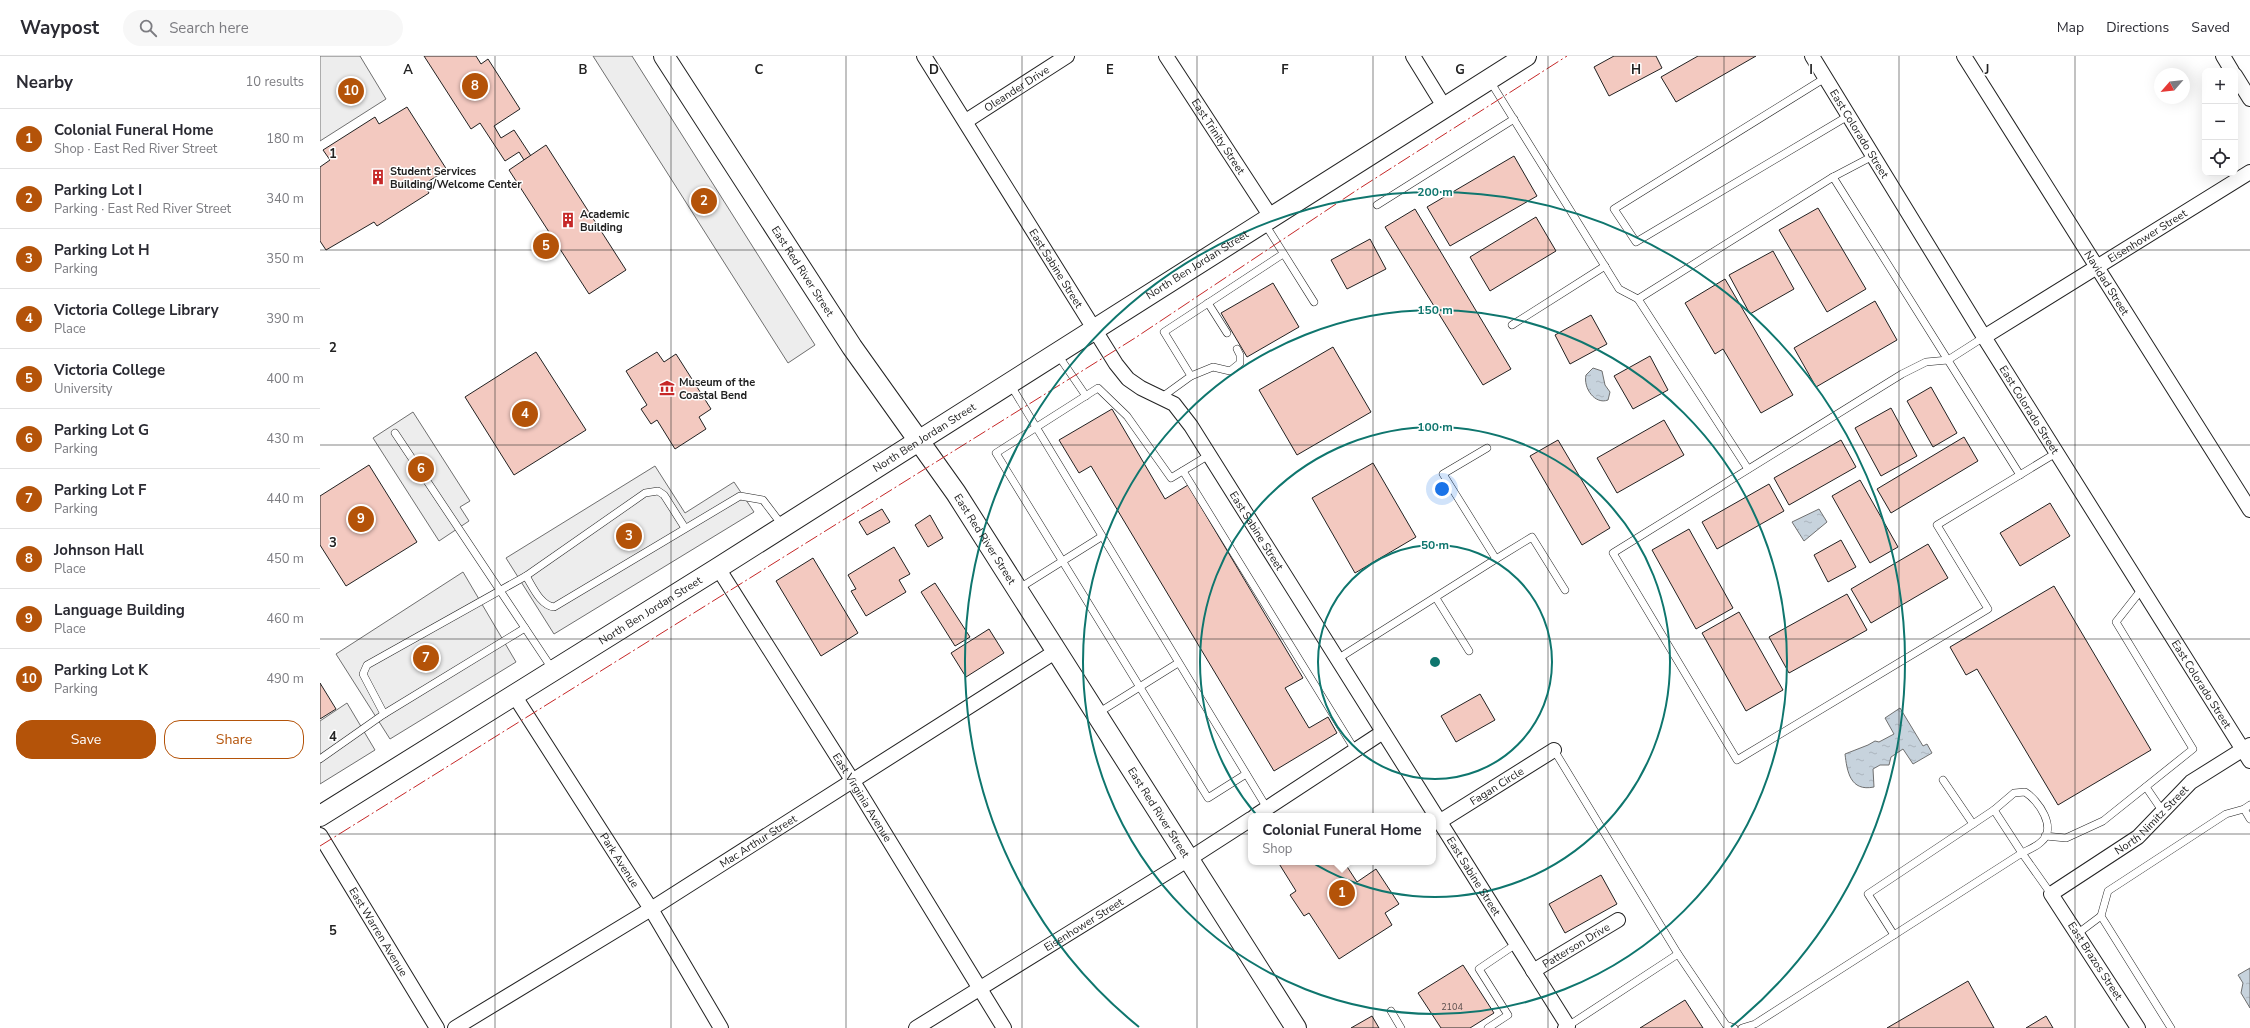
<!DOCTYPE html>
<meta charset="utf-8">
<style>
:root{--surface:#fff;--page:#f7f7f7;--text:#2b2b33;--muted:#7c7c81;--line:#e1e1e2;--accent:#b45309}
body{margin:0;font-family:"Nunito Sans",sans-serif;background:var(--page);color:var(--text)}
.controls{position:absolute;right:12px;top:12px;display:grid;overflow:hidden;border-radius:8px;box-shadow:0 4px 16px #0002}
.controls button{width:36px;height:36px;display:grid;place-items:center;padding:0;border:0;border-bottom:1px solid var(--line);background:var(--surface);color:var(--text);font:20px sans-serif}
.compass{position:absolute;left:1834px;top:12px;width:36px;height:36px;border-radius:50%;background:var(--surface);box-shadow:0 4px 16px #0002;rotate:242deg}
.you{position:absolute;left:1122px;top:433px;width:14px;height:14px;margin:-10px;border:3px solid #fff;border-radius:50%;background:#1a73e8;box-shadow:0 0 0 6px #1a73e833}
.badge{display:grid;place-items:center;width:26px;height:26px;border-radius:50%;background:var(--accent);color:#fff;font-size:13px;font-weight:700}
.pin{position:absolute;translate:-50% -50%;border:2px solid #fff;box-shadow:0 1px 4px #0006}
.popup{position:absolute;left:928px;top:757px;width:188px;height:52px;box-sizing:border-box;display:grid;place-content:center;border-radius:8px;background:var(--surface);filter:drop-shadow(0 1px 3px #0005);font-size:13px;white-space:nowrap;color:var(--muted)}
.popup b{font-size:15px;color:var(--text)}
.popup::after{content:'';position:absolute;left:50%;top:100%;margin-left:-8px;border:8px solid transparent;border-top-color:var(--surface)}
.list{margin:0;padding:0;list-style:none}
h2{display:flex;justify-content:space-between;align-items:center;height:52px;margin:0;padding:0 16px;font-size:17px}
h2 small{font-size:13px;font-weight:400;color:var(--muted)}
.list li{display:grid;grid-template-columns:26px 1fr auto;gap:12px;align-items:center;box-sizing:border-box;height:60px;padding:0 16px;border-top:1px solid var(--line)}
.list b{display:block;font-size:15px;white-space:nowrap}
.list p{margin:0;font-size:13px;white-space:nowrap;color:var(--muted)}
.list em{font-size:13px;font-style:normal;color:var(--muted)}
.actions{display:flex;gap:8px;padding:12px 16px}
.actions a{flex:1;padding:9px 0;border:1px solid var(--accent);border-radius:16px;text-align:center;font-size:14px;color:var(--accent)}
.actions .main{background:var(--accent);color:#fff}
.icon{flex:none;width:22px;height:22px;fill:none;stroke:currentColor;stroke-width:2;stroke-linecap:round;stroke-linejoin:round}
.map{position:relative;flex:none;width:1930px;height:972px;overflow:hidden}
header{display:flex;align-items:center;gap:24px;box-sizing:border-box;height:56px;padding:0 20px;background:var(--surface);border-bottom:1px solid var(--line)}
header strong{font-size:19px}
nav{display:flex;gap:22px;margin-inline-start:auto;font-size:14px}
.search{width:280px;height:36px;background:var(--page);display:flex;align-items:center;gap:10px;box-sizing:border-box;padding:0 14px;border-radius:22px;color:var(--muted);font-size:15px}
main{display:flex}
aside{flex:1;background:var(--surface)}
.map>svg:first-child{display:block}
.parking{fill:#ededed;stroke:#6f6f6f}
.water{fill:url(#water-ripples);stroke:#6f6f6f}
.building{fill:#f3c9c0;stroke:#222}
.lines{fill:none;stroke-linecap:round;stroke-linejoin:round}
.lane-casing{stroke:#222;stroke-width:8}
.street-casing{stroke:#222;stroke-width:16}
.secondary-casing{stroke:#222;stroke-width:22}
.lane{stroke:#fff;stroke-width:7}
.street{stroke:#fff;stroke-width:14}
.secondary{stroke:#fff;stroke-width:20}
.power{stroke:#c62828;stroke-width:1;stroke-dasharray:14 3 2 3;stroke-linecap:butt}
.grid{fill:none;stroke:#222;stroke-width:1;stroke-opacity:0.55}
.ring{fill:none;stroke:#0f766e;stroke-width:2}
.labels{text-anchor:middle;dominant-baseline:central;stroke-width:3;stroke-linejoin:round;paint-order:stroke}
.number-label{font-size:9px;fill:#564c4a}
.street-label{font-size:11px;fill:#222;stroke:#fff}
.poi-label{font-size:11px;font-weight:bold;fill:#222;stroke:#fff;text-anchor:start}
.grid-label{font-size:13px;text-anchor:middle;font-weight:bold;fill:#222;stroke:#fff;stroke-width:3;stroke-linejoin:round;paint-order:stroke}
.centre{fill:#0f766e;stroke:#fff;stroke-width:2}
.ring-label{font-size:12px;text-anchor:middle;font-weight:bold;fill:#0f766e;stroke:#fff;stroke-width:3;stroke-linejoin:round;paint-order:stroke}
</style>
<header>
<strong>Waypost</strong>
<div class="search"><svg class="icon" aria-label="search" viewBox="0 0 24 24"><circle cx="10" cy="10" r="6"/><path d="M15 15l6 6"/></svg>Search here</div>
<nav><a>Map</a><a>Directions</a><a>Saved</a></nav>
</header>
<main>
<aside>
<h2>Nearby<small>10 results</small></h2>
<ul class="list">
<li><span class="badge">1</span><div><b>Colonial Funeral Home</b><p>Shop · East Red River Street</p></div><em>180 m</em></li>
<li><span class="badge">2</span><div><b>Parking Lot I</b><p>Parking · East Red River Street</p></div><em>340 m</em></li>
<li><span class="badge">3</span><div><b>Parking Lot H</b><p>Parking</p></div><em>350 m</em></li>
<li><span class="badge">4</span><div><b>Victoria College Library</b><p>Place</p></div><em>390 m</em></li>
<li><span class="badge">5</span><div><b>Victoria College</b><p>University</p></div><em>400 m</em></li>
<li><span class="badge">6</span><div><b>Parking Lot G</b><p>Parking</p></div><em>430 m</em></li>
<li><span class="badge">7</span><div><b>Parking Lot F</b><p>Parking</p></div><em>440 m</em></li>
<li><span class="badge">8</span><div><b>Johnson Hall</b><p>Place</p></div><em>450 m</em></li>
<li><span class="badge">9</span><div><b>Language Building</b><p>Place</p></div><em>460 m</em></li>
<li><span class="badge">10</span><div><b>Parking Lot K</b><p>Parking</p></div><em>490 m</em></li>
</ul>
<div class="actions"><a class="main">Save</a><a>Share</a></div>
</aside>
<div class="map">
<svg width="1930" height="972" viewBox="0 0 1930 972">
<defs>
<pattern id="water-ripples" width="26" height="14" patternUnits="userSpaceOnUse"><rect width="26" height="14" fill="#c7d3dd"/><path d="M2 4q2-2 4 0t4 0M15 11q2-2 4 0t4 0" fill="none" stroke="#abb5bd"/></pattern>
</defs>
<rect width="100%" height="100%" fill="#fff"/>
<!-- parking -->
<g class="parking">
<polygon points="0,0 40,0 66,43 0,85"/>
<polygon points="273,0 312,0 495,289 468,307"/>
<polygon points="93,356 150,445 140,451 149,465 119,485 53,382"/>
<polygon points="335,410 365,457 414,426 434,456 234,578 186,502"/>
<polygon points="143,516 196,606 70,683 16,598"/>
<polygon points="27,647 55,694 0,728 0,665"/>
</g>
<!-- water -->
<g class="water">
<path d="M1273,312L1282,315L1285,329L1290,336L1288,344C1275,349 1263,332 1266,319Z"/>
<polygon points="1499,453 1507,466 1484,485 1472,466"/>
<path d="M1580,652L1603,690L1607,688L1612,697L1593,708L1583,693L1571,701L1569,709H1560L1553,713L1554,731C1530,736 1527,715 1525,698L1548,689L1555,685L1559,686L1574,678L1565,662Z"/>
<polygon points="1930,912 1930,952 1921,937 1923,927 1918,919"/>
</g>
<!-- building -->
<g class="building">
<polygon points="104,0 156,0 161,8 168,3 200,53 174,70 181,82 194,74 211,100 204,104 199,96 185,105 160,67 151,73"/>
<polygon points="1294,0 1336,0 1342,12 1289,40 1274,11"/>
<polygon points="1378,0 1436,0 1356,46 1341,21"/>
<polygon points="87,51 127,114 104,128 109,137 57,170 54,166 6,194 0,185 0,111 10,104 3,94 55,61 59,68"/>
<polygon points="226,89 306,214 269,238 189,114"/>
<polygon points="1194,100 1217,140 1130,190 1107,151"/>
<polygon points="1498,152 1546,233 1507,256 1459,174"/>
<polygon points="1095,153 1191,313 1163,329 1065,171"/>
<polygon points="1216,161 1236,195 1170,235 1150,201"/>
<polygon points="1050,183 1066,213 1027,233 1011,204"/>
<polygon points="1453,195 1474,233 1430,258 1409,219"/>
<polygon points="1405,223 1473,339 1441,357 1403,293 1395,298 1365,247"/>
<polygon points="953,227 979,271 927,301 901,257"/>
<polygon points="1555,245 1577,284 1496,331 1474,292"/>
<polygon points="1271,259 1287,288 1250,308 1235,279"/>
<polygon points="1013,291 1051,356 977,399 939,334"/>
<polygon points="216,296 266,374 194,419 145,341"/>
<polygon points="337,296 344,306 356,298 391,353 379,361 386,373 355,393 337,364 331,368 321,353 327,349 306,315"/>
<polygon points="1330,300 1348,334 1313,353 1294,320"/>
<polygon points="1611,331 1637,377 1613,391 1587,345"/>
<polygon points="1571,352 1597,400 1561,420 1535,372"/>
<polygon points="792,353 845,443 868,429 983,622 965,632 989,672 1008,661 1017,677 954,715 771,410 759,417 739,384"/>
<polygon points="1344,364 1364,399 1297,437 1277,402"/>
<polygon points="1644,381 1658,405 1571,457 1557,433"/>
<polygon points="1238,384 1290,472 1262,489 1210,400"/>
<polygon points="1521,384 1536,411 1469,449 1454,422"/>
<polygon points="1053,407 1096,481 1035,517 992,442"/>
<polygon points="49,409 97,486 26,530 0,489 0,440"/>
<polygon points="1540,424 1578,491 1550,507 1512,440"/>
<polygon points="1449,428 1464,455 1397,493 1382,466"/>
<polygon points="1730,447 1750,480 1700,510 1680,477"/>
<polygon points="562,453 570,466 547,479 539,466"/>
<polygon points="610,459 623,482 608,491 595,469"/>
<polygon points="1369,473 1413,552 1376,573 1332,494"/>
<polygon points="1521,484 1536,511 1508,526 1494,499"/>
<polygon points="1608,488 1628,522 1551,567 1531,533"/>
<polygon points="574,491 590,518 579,524 586,536 546,560 531,535 536,533 528,519"/>
<polygon points="493,502 538,577 501,600 456,525"/>
<polygon points="615,527 650,581 635,590 601,536"/>
<polygon points="1734,530 1831,694 1738,749 1657,613 1646,619 1630,591"/>
<polygon points="1527,538 1547,574 1469,617 1449,581"/>
<polygon points="1419,556 1463,634 1426,655 1382,577"/>
<polygon points="669,573 684,597 646,621 631,597"/>
<polygon points="0,627 16,653 0,663"/>
<polygon points="1160,638 1175,664 1136,686 1121,660"/>
<polygon points="958,806 1024,806 1037,826 1056,813 1079,848 1065,857 1072,869 1019,903 989,857 984,860 970,839 976,835"/>
<polygon points="1281,819 1297,848 1245,877 1229,848"/>
<polygon points="1143,909 1174,957 1150,972 1121,972 1098,937"/>
<polygon points="1648,925 1674,972 1567,972"/>
<polygon points="1365,944 1383,972 1320,972"/>
<polygon points="1052,960 1059,972 1031,972"/>
<polygon points="1726,960 1733,972 1706,972"/>
</g>
<g class="lines">
<defs>
<g id="lane">
<polyline points="1505,22 1294,153 1316,186 1528,60"/>
<polyline points="1170,25 1299,233 1318,243"/>
<polyline points="1513,121 1553,100"/>
<polyline points="1057,149 1194,63"/>
<polyline points="945,168 994,246"/>
<polyline points="888,247 907,277"/>
<polyline points="1192,269 1285,210"/>
<polyline points="1664,281 1628,304 1606,306 1582,318 1293,497 1417,704 1668,553 1617,469 1736,397"/>
<polyline points="738,299 766,340"/>
<polyline points="871,320 893,311 910,315 920,307 920,299 917,293"/>
<polyline points="690,328 947,752"/>
<polyline points="842,341 871,320 844,276 963,198"/>
<polyline points="75,377 233,614"/>
<polyline points="889,399 851,422 807,360 778,332 676,397 888,742 926,718"/>
<polyline points="1428,413 1318,243 1513,121 1700,419"/>
<polyline points="863,415 1035,694"/>
<polyline points="1176,503 1212,481 1245,534"/>
<path d="M206,520C213,531 220,549 234,551L420,440L443,444L462,469"/>
<polyline points="698,533 781,481"/>
<polyline points="1116,542 1149,595"/>
<polyline points="1019,602 1176,503 1123,418 1167,392"/>
<polyline points="778,657 858,607"/>
<polyline points="64,658 43,618 47,609 206,520 325,437 338,435 344,439 365,472"/>
<polyline points="1234,694 1358,898"/>
<polyline points="0,703 64,658 205,572"/>
<polyline points="1623,724 1653,768"/>
<polyline points="1826,731 1843,756"/>
<path d="M1705,736C1718,744 1738,772 1721,786C1716,791 1708,794 1702,797L1674,754L1694,737Z"/>
<polyline points="1930,749 1924,753 1930,763"/>
<polyline points="1725,780 1746,782 1783,765 1873,693 1796,566 1822,533"/>
<polyline points="1757,878 1781,860"/>
<polyline points="1574,879 1548,838 1674,754"/>
<polyline points="1071,955 1081,972"/>
<polyline points="1248,970 1358,898 1406,969 1414,972"/>
<polyline points="1168,972 1188,959 1159,913 1196,888"/>
<polyline points="1422,972 1435,968 1702,797 1731,838"/>
<polyline points="1851,972 1781,860 1788,835 1906,758 1924,753"/>
</g>
<g id="street">
<path id="s1" d="M604,0L796,308L808,323L821,332L854,348L871,370L1248,970L1245,972"/>
<path id="s2" d="M846,0L951,161"/>
<polyline points="1093,0 1125,52"/>
<path id="s3" d="M1492,0L1664,281L1930,705"/>
<path id="s4" d="M1644,0L1930,454"/>
<polyline points="1903,0 1912,15"/>
<polyline points="1915,19 1930,43"/>
<path id="s5" d="M646,65L747,0"/>
<path id="s6" d="M1664,281L1930,116"/>
<path id="s7" d="M398,512L532,724L684,972"/>
<path id="s8" d="M194,639L331,853L401,972"/>
<polyline points="935,760 1063,676"/>
<path id="s9" d="M1119,766L1234,694"/>
<path id="s10" d="M0,779L117,972"/>
<path id="s11" d="M1213,915L1298,864"/>
<path id="s12" d="M135,972L331,853L738,594"/>
<path id="s13" d="M596,972L869,803L931,763"/>
<path id="s14" d="M1818,972L1731,838L1818,781L1871,726L1930,689"/>
</g>
<g id="secondary">
<path id="s15" d="M344,0L532,291L636,437L976,972"/>
<path id="s16" d="M0,760L398,512L1206,0"/>
</g>
</defs>
<!-- lane casing -->
<use href="#lane" class="lane-casing"/>
<!-- street casing -->
<use href="#street" class="street-casing"/>
<!-- secondary casing -->
<use href="#secondary" class="secondary-casing"/>
<!-- lane -->
<use href="#lane" class="lane"/>
<!-- street -->
<use href="#street" class="street"/>
<!-- secondary -->
<use href="#secondary" class="secondary"/>
<!-- power -->
<polyline class="power" points="0,790 815,282 1037,134 1247,0"/>
</g>
<!-- grid -->
<path class="grid" d="M175,0V972M351,0V972M526,0V972M702,0V972M877,0V972M1053,0V972M1228,0V972M1404,0V972M1579,0V972M1755,0V972M0,194H1930M0,389H1930M0,583H1930M0,778H1930"/>
<!-- distance rings -->
<g class="ring">
<circle cx="1115" cy="606" r="117"/>
<circle cx="1115" cy="606" r="235"/>
<circle cx="1115" cy="606" r="352"/>
<path d="M819 971A470 470 0 1 1 1411 971"/>
</g>
<!-- icons -->
<defs>
<symbol id="building-bare" viewBox="-9 -9 18 18"><path d="M-4-6H4V6H1V3H-1V6H-4ZM-2.5-4.3h1.7v1.8h-1.7ZM.8-4.3h1.7v1.8H.8ZM-2.5-1h1.7V.8h-1.7ZM.8-1h1.7V.8H.8Z" fill="#c62828" stroke="#fff" stroke-width="2.5" paint-order="stroke"/></symbol>
<symbol id="museum-bare" viewBox="-9 -9 18 18"><path d="M0-6L6-3V-2H-6V-3ZM-5-1h2V3h-2ZM-1-1h2V3h-2ZM3-1h2V3H3ZM-6 4H6V6H-6Z" fill="#c62828" stroke="#fff" stroke-width="2.5" paint-order="stroke"/></symbol>
</defs>
<g fill-rule="evenodd">
<use href="#building-bare" x="47" y="110" width="22" height="22"/>
<use href="#building-bare" x="237" y="153" width="22" height="22"/>
<use href="#museum-bare" x="336" y="321" width="22" height="22"/>
</g>
<g class="labels">
<!-- number labels -->
<g class="number-label">
<text x="1132" y="951">2104</text>
</g>
<!-- street labels -->
<g class="street-label">
<text stroke="none"><textPath href="#s5" startOffset="60">Oleander Drive</textPath></text>
<text stroke="none"><textPath href="#s3" startOffset="91">East Colorado Street</textPath></text>
<text stroke="none"><textPath href="#s2" startOffset="96">East Trinity Street</textPath></text>
<text stroke="none"><textPath href="#s6" startOffset="192">Eisenhower Street</textPath></text>
<text stroke="none"><textPath href="#s16" startOffset="1036">North Ben Jordan Street</textPath></text>
<text stroke="none"><textPath href="#s1" startOffset="250">East Sabine Street</textPath></text>
<text stroke="none"><textPath href="#s15" startOffset="256">East Red River Street</textPath></text>
<text stroke="none"><textPath href="#s4" startOffset="268">Navidad Street</textPath></text>
<text stroke="none"><textPath href="#s3" startOffset="415">East Colorado Street</textPath></text>
<text stroke="none"><textPath href="#s16" startOffset="713">North Ben Jordan Street</textPath></text>
<text stroke="none"><textPath href="#s1" startOffset="586">East Sabine Street</textPath></text>
<text stroke="none"><textPath href="#s15" startOffset="580">East Red River Street</textPath></text>
<text stroke="none"><textPath href="#s16" startOffset="389">North Ben Jordan Street</textPath></text>
<text stroke="none"><textPath href="#s3" startOffset="739">East Colorado Street</textPath></text>
<text stroke="none"><textPath href="#s9" startOffset="68">Fagan Circle</textPath></text>
<text stroke="none"><textPath href="#s7" startOffset="271">East Virginia Avenue</textPath></text>
<text stroke="none"><textPath href="#s15" startOffset="904">East Red River Street</textPath></text>
<text stroke="none"><textPath href="#s14" startOffset="285">North Nimitz Street</textPath></text>
<text stroke="none"><textPath href="#s12" startOffset="356">Mac Arthur Street</textPath></text>
<text stroke="none"><textPath href="#s8" startOffset="196">Park Avenue</textPath></text>
<text stroke="none"><textPath href="#s1" startOffset="994">East Sabine Street</textPath></text>
<text stroke="none"><textPath href="#s13" startOffset="197">Eisenhower Street</textPath></text>
<text stroke="none"><textPath href="#s10" startOffset="113">East Warren Avenue</textPath></text>
<text stroke="none"><textPath href="#s11" startOffset="50">Patterson Drive</textPath></text>
<text transform="translate(1775 905) rotate(57)">East Brazos Street</text>
</g>
<!-- poi labels -->
<g class="poi-label">
<text x="70" y="115">Student Services<tspan x="70" dy="13">Building/Welcome Center</tspan></text>
<text x="260" y="158">Academic<tspan x="260" dy="13">Building</tspan></text>
<text x="359" y="326">Museum of the<tspan x="359" dy="13">Coastal Bend</tspan></text>
</g>
</g>
<g class="grid-label">
<text x="88" y="18">A</text>
<text x="263" y="18">B</text>
<text x="439" y="18">C</text>
<text x="614" y="18">D</text>
<text x="790" y="18">E</text>
<text x="965" y="18">F</text>
<text x="1140" y="18">G</text>
<text x="1316" y="18">H</text>
<text x="1491" y="18">I</text>
<text x="1667" y="18">J</text>
<text x="13" y="102">1</text>
<text x="13" y="296">2</text>
<text x="13" y="491">3</text>
<text x="13" y="685">4</text>
<text x="13" y="879">5</text>
</g>
<circle cx="1115" cy="606" r="6" class="centre"/>
<g class="ring-label">
<text x="1115" y="140">200 m</text>
<text x="1115" y="258">150 m</text>
<text x="1115" y="375">100 m</text>
<text x="1115" y="493">50 m</text>
</g>
</svg>
<div class="controls">
<button>+</button>
<button>−</button>
<button><svg class="icon" aria-label="locate" viewBox="0 0 24 24"><circle cx="12" cy="12" r="6"/><path d="M12 2v4M12 18v4M2 12h4M18 12h4"/></svg></button>
</div>
<svg class="compass" viewBox="-18 -18 36 36"><path d="M0-13l5 13h-10z" fill="#e53935"/><path d="M0 13l5-13h-10z" fill="#7c7c81"/></svg>
<div class="you"></div>
<div class="pin badge" style="left:1022px;top:837px">1</div>
<div class="popup"><b>Colonial Funeral Home</b>Shop</div>
<div class="pin badge" style="left:384px;top:145px">2</div>
<div class="pin badge" style="left:309px;top:480px">3</div>
<div class="pin badge" style="left:205px;top:358px">4</div>
<div class="pin badge" style="left:226px;top:190px">5</div>
<div class="pin badge" style="left:101px;top:413px">6</div>
<div class="pin badge" style="left:106px;top:602px">7</div>
<div class="pin badge" style="left:155px;top:30px">8</div>
<div class="pin badge" style="left:41px;top:463px">9</div>
<div class="pin badge" style="left:31px;top:35px">10</div>
</div>
</main>
